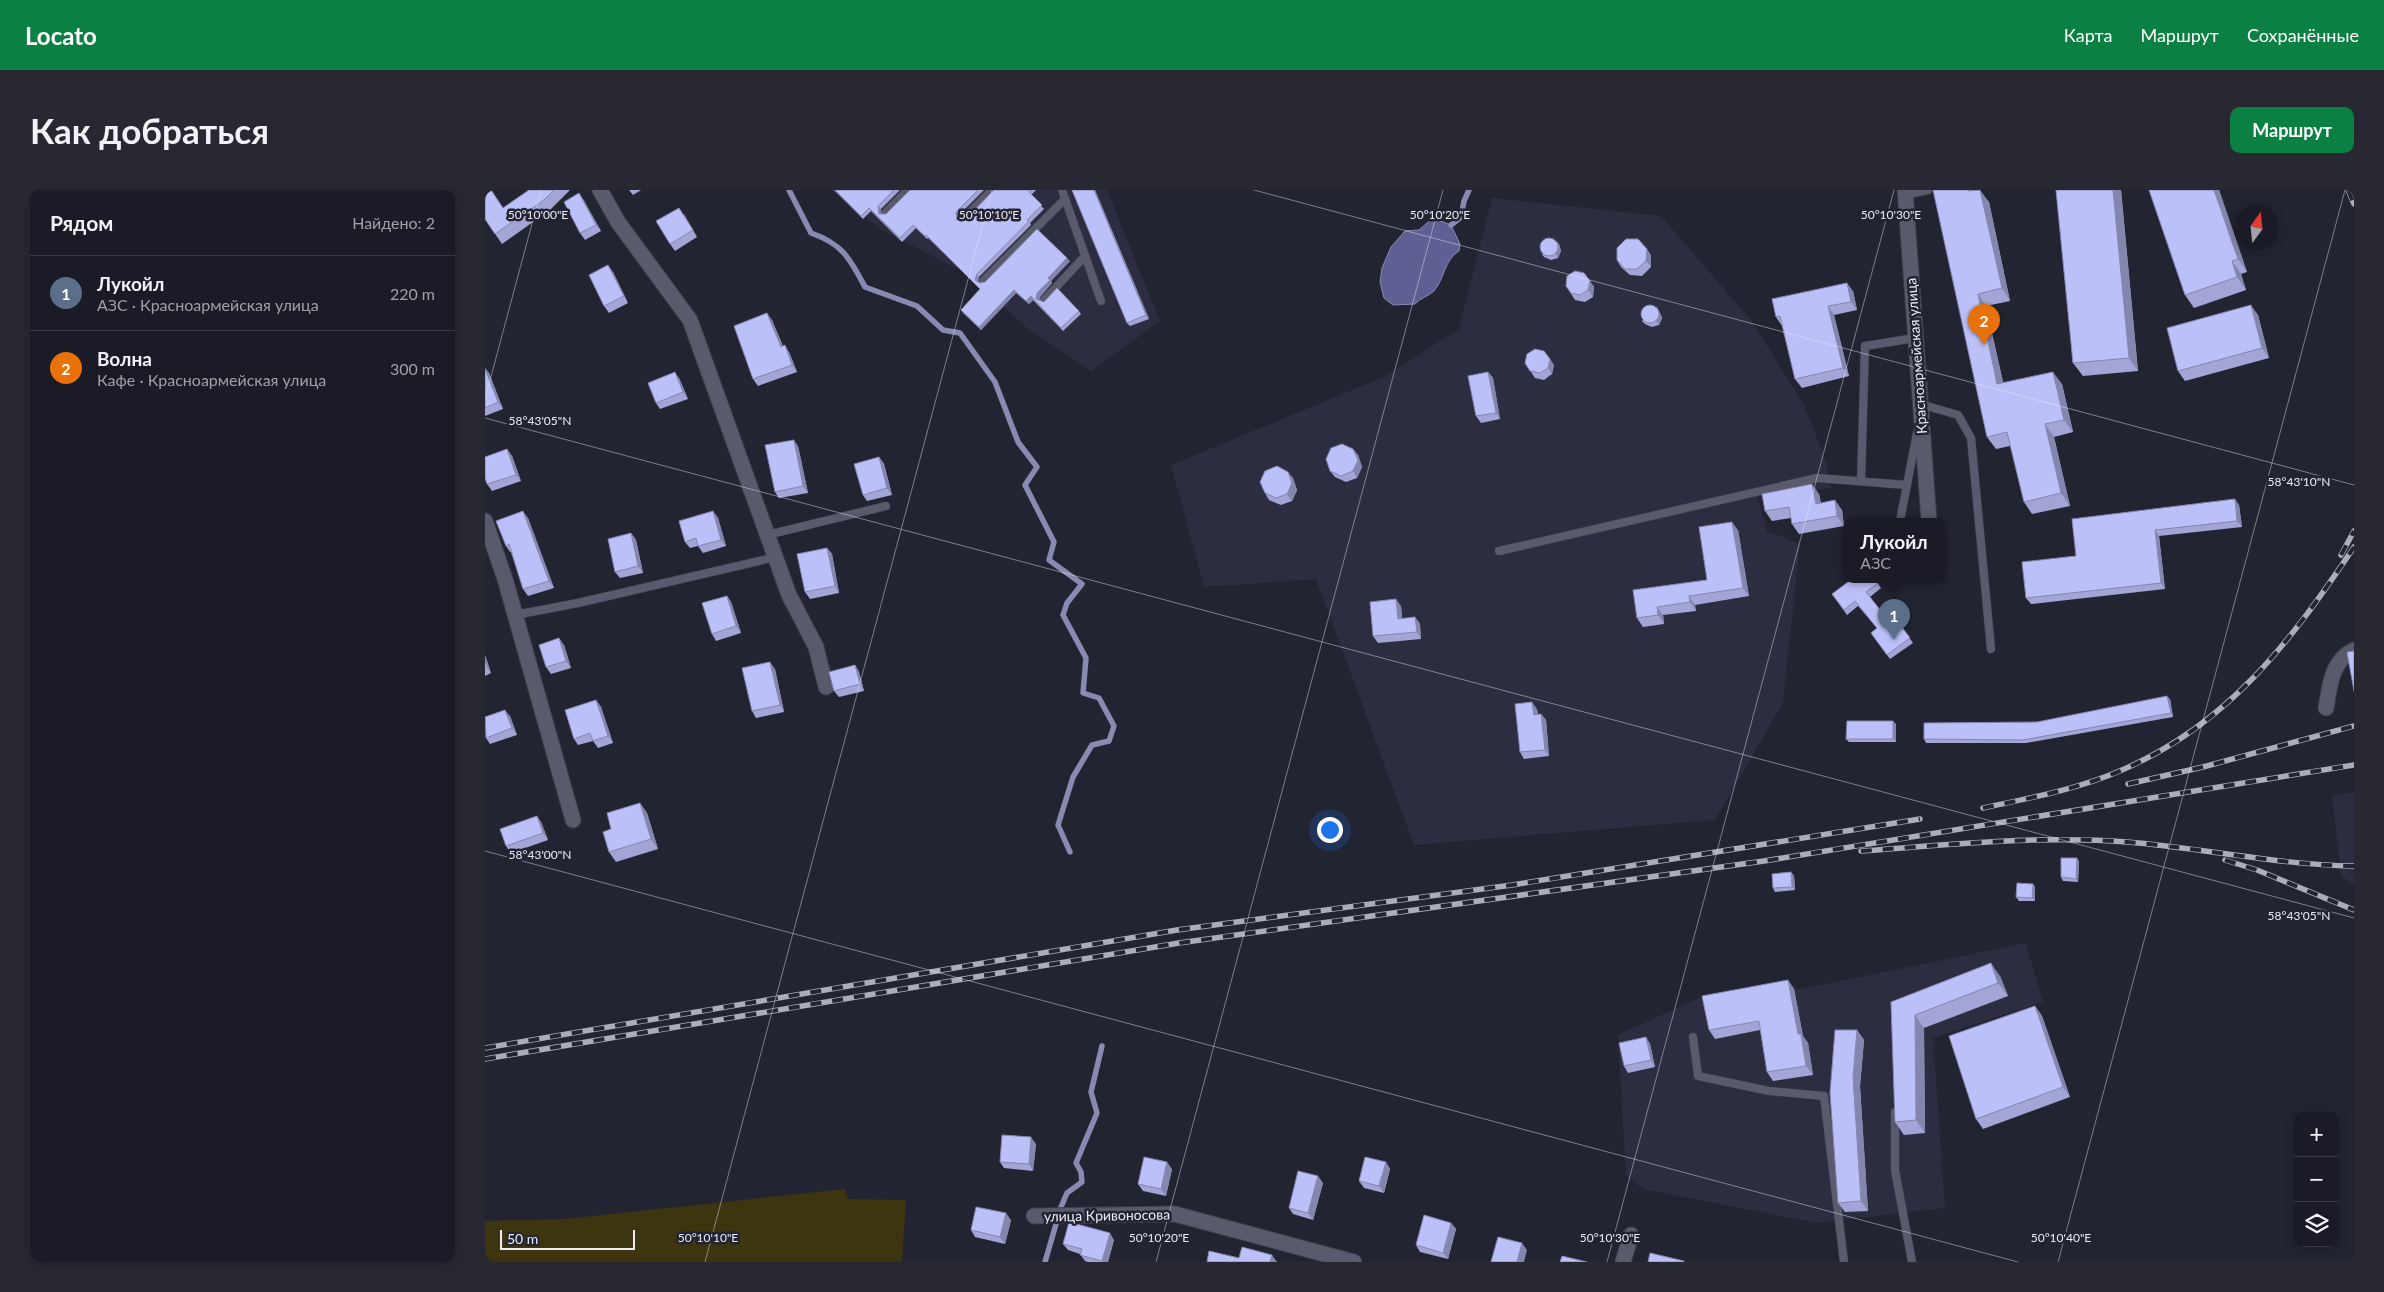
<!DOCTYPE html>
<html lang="ru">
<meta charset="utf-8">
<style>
:root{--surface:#1a1b26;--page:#272832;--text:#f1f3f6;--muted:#9fa1a7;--line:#383943;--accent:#0b8043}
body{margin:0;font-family:Lato,sans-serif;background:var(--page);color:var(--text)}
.controls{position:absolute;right:15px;bottom:15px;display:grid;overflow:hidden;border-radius:10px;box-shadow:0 2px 12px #0003}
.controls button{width:45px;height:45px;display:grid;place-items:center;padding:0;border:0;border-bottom:1px solid var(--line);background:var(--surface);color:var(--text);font:25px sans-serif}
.compass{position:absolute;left:1749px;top:15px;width:45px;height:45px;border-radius:50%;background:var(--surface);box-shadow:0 2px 12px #0003;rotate:15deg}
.scale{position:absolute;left:15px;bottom:12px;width:135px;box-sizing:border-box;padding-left:5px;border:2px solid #ebecf6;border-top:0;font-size:14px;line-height:18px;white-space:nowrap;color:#ebecf6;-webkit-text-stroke:4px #232432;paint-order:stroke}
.you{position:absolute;left:844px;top:639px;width:18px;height:18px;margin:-12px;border:4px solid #fff;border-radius:50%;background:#1a73e8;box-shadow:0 0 0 8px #1a73e833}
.badge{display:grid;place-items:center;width:32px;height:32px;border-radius:50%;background:var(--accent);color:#fff;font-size:16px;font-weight:700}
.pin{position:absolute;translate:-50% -41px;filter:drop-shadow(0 1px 2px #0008)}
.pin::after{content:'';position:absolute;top:26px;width:18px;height:15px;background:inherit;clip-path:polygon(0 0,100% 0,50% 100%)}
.popup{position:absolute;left:1358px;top:328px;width:102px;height:65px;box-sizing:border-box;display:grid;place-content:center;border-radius:10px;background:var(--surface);filter:drop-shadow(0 1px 4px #0005);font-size:16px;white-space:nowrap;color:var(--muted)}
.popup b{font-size:19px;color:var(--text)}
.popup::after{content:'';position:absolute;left:50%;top:100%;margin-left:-10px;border:10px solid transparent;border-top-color:var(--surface)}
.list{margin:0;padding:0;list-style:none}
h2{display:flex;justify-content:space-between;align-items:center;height:65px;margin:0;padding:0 20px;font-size:21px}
h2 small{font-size:16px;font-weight:400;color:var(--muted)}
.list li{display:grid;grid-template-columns:32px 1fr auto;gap:15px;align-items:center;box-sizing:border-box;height:75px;padding:0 20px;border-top:1px solid var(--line)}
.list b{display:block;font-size:19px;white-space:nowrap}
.list p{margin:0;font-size:16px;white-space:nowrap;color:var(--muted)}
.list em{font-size:16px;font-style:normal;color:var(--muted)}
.icon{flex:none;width:28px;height:28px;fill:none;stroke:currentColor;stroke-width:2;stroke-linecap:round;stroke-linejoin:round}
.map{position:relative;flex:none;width:1869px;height:1072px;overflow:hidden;border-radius:10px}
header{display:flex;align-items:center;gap:30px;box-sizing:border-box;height:70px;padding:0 25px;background:var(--accent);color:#fff}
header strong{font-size:24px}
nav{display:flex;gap:28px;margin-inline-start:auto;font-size:18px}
.intro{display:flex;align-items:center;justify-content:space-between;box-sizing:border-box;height:120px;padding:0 30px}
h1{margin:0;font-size:35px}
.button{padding:12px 22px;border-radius:10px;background:var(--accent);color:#fff;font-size:18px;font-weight:700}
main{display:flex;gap:30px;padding:0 30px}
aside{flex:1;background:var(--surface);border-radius:10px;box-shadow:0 2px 12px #0003}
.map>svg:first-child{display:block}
.built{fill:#2c2d41}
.green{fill:#3c3510}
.water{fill:#5e6093;stroke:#888ab1}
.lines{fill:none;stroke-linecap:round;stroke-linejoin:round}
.stream{stroke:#888ab1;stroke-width:5.5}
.service-casing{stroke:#3e3e4a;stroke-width:9}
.minor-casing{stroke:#3e3e4a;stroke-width:17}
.service{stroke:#595a6b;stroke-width:8}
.minor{stroke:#595a6b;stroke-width:15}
.rail-casing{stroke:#acadb8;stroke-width:5.5}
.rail{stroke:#232432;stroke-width:4;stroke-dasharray:11;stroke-linecap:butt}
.wall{fill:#a2a5d5}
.shaded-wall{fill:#8486ae}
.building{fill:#bcc0f8;stroke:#8486ae}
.ticks{fill:none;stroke:#ebecf6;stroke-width:1;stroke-opacity:0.45}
.labels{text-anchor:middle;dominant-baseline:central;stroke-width:5;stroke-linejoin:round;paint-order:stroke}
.street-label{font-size:14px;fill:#ebecf6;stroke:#232432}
.ticks-label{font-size:12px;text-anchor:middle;fill:#ebecf6;stroke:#232432;stroke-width:5;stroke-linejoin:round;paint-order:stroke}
</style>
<header>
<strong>Locato</strong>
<nav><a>Карта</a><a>Маршрут</a><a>Сохранённые</a></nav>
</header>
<div class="intro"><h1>Как добраться</h1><a class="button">Маршрут</a></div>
<main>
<aside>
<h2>Рядом<small>Найдено: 2</small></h2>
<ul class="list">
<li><span class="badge" style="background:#5c6f8a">1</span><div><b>Лукойл</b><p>АЗС · Красноармейская улица</p></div><em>220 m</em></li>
<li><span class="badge" style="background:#e8710a">2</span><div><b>Волна</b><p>Кафе · Красноармейская улица</p></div><em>300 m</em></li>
</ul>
</aside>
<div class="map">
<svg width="1869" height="1072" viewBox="0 0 1869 1072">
<rect width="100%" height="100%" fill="#232432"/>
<!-- built -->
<g class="built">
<polygon points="346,0 622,0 675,131 606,181 543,139 488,87 397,40"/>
<polygon points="1007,8 1176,26 1265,129 1319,215 1341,272 1346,298 1273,308 1282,341 1315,354 1298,513 1230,630 929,655 831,389 719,397 686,275 899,187 974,139"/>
<polygon points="1869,602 1869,696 1856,685 1847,606"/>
<polygon points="1541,753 1558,812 1448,848 1460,1018 1332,1033 1158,999 1141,986 1133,845 1214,808 1316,799"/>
</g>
<!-- green -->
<polygon class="green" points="360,999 363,1009 421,1010 417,1072 0,1072 0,1031 79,1029"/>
<!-- water -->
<path class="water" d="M948,28L966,35L975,54L974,61C959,70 960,88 949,101C944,106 935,108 930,114L908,115L899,108L895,92L897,78L906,57L920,41L934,40Z"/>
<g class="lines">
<!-- stream -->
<g class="stream">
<path d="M304,0L326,43C358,54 365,69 380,97L432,116L458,140L475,143L510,192L533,252L552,277L540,295L569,352L564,370L597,394L582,413L578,425L601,468L598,503L614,508L629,536L624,551L607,555L588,587L573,635L585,662"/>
<polyline points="966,35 976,27 979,11 984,0"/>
<polyline points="560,1072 576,1017 582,1003 597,992 596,982 591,973 612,923 606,902 617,856"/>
</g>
<defs>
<g id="service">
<polyline points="577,0 616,111"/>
<polyline points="1420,5 1443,0"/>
<polyline points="400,23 423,0"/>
<polyline points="478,29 507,0"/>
<polyline points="498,91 580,9"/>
<polyline points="559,110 600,66"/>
<polyline points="1435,214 1473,225 1486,248 1506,459"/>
<polyline points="1376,291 1380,156 1430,148"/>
<polyline points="1415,331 1432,243"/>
<polyline points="282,345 401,316"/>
<polyline points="1014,361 1332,288 1422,295"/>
<polyline points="30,425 93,413 291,367"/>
<polyline points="1208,847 1213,886 1284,901 1339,906 1359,1072"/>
<polyline points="1410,922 1410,980 1427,1072"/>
</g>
<g id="minor">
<polyline points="115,0 133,32 205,130 304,405 331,457 341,497"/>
<polyline points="1420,0 1444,331"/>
<polyline points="0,331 20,389 88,630"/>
<path d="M1841,518C1845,496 1846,471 1869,460"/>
<polyline points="549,1026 690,1024 869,1072"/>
<polyline points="1138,1072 1146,1045"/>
</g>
</defs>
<!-- service casing -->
<use href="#service" class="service-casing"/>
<!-- minor casing -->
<use href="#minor" class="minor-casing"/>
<!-- service -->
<use href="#service" class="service"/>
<!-- minor -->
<use href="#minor" class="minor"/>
<defs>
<g id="rail">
<polyline points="1863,0 1869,14"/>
<polyline points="1856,365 1869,341"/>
<polyline points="1643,594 1718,577 1869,536"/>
<path d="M1498,618C1545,608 1594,599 1637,580C1744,534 1806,451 1869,357"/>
<path d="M1376,661C1462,655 1556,645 1642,652C1718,658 1793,675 1869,676"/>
<polyline points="1740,670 1772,680 1869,720"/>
<polyline points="0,858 692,740 1027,695 1435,629"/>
<polyline points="0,869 694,753 1279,671 1869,575"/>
</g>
</defs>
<!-- rail casing -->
<use href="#rail" class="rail-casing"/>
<!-- rail -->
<use href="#rail" class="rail"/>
</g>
<!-- wall -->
<g class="wall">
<polygon points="44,0 85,0 65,20 17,54 0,29 18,18"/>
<polygon points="144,0 156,0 148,5"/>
<polygon points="349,0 415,0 396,19 396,24 401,24 425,0 499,0 474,25 474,30 480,30 509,0 551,0 546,5 559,19 545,33 546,35 494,87 493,92 495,93 585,71 566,91 567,93 555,107 554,110 559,112 594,121 596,124 578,141 548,110 544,114 531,103 496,140 478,123 476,120 495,99 443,48 442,49 431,38 417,52 386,21 378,29"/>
<polygon points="587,0 610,0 664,129 645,136 642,133"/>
<polygon points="1449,0 1486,0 1504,12 1525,111 1501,116 1518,192 1577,194 1588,242 1569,247 1585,316 1547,324 1539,312 1525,256 1511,259 1502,247"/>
<polygon points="1571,0 1636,0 1653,181 1598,186 1588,173"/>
<polygon points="1734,0 1762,82 1756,84 1761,100 1709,118 1700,105"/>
<polygon points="98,9 116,41 100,50 95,43"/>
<polygon points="199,24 212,47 190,61 185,54"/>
<polygon points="1071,51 1074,54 1076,61 1073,68 1066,70 1059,67 1057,64"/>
<polygon points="1166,65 1166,77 1157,86 1145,85 1136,77 1132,70"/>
<polygon points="128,82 143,113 124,123 119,116"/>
<polygon points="1099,83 1109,97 1108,107 1100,112 1090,110 1081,96"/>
<polygon points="1368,101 1372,120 1349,125 1364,186 1317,198 1310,189 1297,136 1291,127"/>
<polygon points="1172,117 1174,121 1177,128 1174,135 1167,137 1160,134 1157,131"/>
<polygon points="1773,125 1784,168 1700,191 1693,181"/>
<polygon points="287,130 298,156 304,162 312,182 273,196 268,189"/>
<polygon points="1040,173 1069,175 1067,184 1059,190 1050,188"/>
<polygon points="0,178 4,183 18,219 0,226"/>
<polygon points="1003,182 1008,188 1015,229 996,233 991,226"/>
<polygon points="194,188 203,209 175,219 171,213"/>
<polygon points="313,256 323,303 294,308 290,302"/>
<polygon points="22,259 27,266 36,291 7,301 2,294"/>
<polygon points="868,259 873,265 877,277 872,288 861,292 850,287 845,281"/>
<polygon points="394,267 399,274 407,305 382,311 378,305"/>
<polygon points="808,288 812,300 807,311 796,315 784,310 780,303"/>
<polygon points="1334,304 1336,313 1357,320 1359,336 1314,344 1307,334 1306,328 1287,331 1280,321"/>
<polygon points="1754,315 1757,337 1674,346 1680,399 1546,414 1541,408 1591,366 1587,329"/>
<polygon points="228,321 233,328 241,356 218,363 213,356 205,358 200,352"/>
<polygon points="43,328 69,398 43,406 38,399 26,362 25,362 21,356"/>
<polygon points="1253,340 1264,406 1210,415 1211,421 1178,425 1179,434 1158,437 1152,428 1148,400 1222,390"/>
<polygon points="146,343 151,350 158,383 135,388 130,382"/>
<polygon points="342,358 347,364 354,403 325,409 320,402"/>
<polygon points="1390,389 1396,398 1385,407 1403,430 1409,426 1428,453 1405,469 1386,443 1392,438 1373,416 1362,425 1347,404"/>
<polygon points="242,406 246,412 256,443 231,451 227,444"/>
<polygon points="916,416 917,429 930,427 935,434 936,449 893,453 888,446"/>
<polygon points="79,455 86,478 66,484 61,477"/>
<polygon points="0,465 6,483 0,486"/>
<polygon points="370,475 374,482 379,501 354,507 349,501"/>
<polygon points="290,479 299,522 271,528 267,521"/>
<polygon points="1685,509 1688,527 1541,553 1441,553 1439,549 1552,532"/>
<polygon points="111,510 116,517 128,553 113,558 108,551 93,555 89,549"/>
<polygon points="1052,519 1053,524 1056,524 1061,530 1064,566 1039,569 1035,562"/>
<polygon points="25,526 32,545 5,554 1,548"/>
<polygon points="1411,534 1411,552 1364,552 1361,549"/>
<polygon points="155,613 162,623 173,659 131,672 124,662 126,639"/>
<polygon points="52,626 56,632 63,650 26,663 21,656"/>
<polygon points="1594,671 1593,692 1578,691 1576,687"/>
<polygon points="1306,682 1309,686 1310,700 1290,702 1288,698"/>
<polygon points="1548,694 1550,697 1550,711 1534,711 1531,707"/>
<polygon points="1515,786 1523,806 1439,838 1440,943 1419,945 1410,932 1406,812"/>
<polygon points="1303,790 1309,799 1318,846 1323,853 1328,885 1288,891 1282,882 1275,840 1230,849 1224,840"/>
<polygon points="1550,816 1557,826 1585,907 1498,939 1491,929"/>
<polygon points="1372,840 1379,850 1375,896 1383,1021 1360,1022 1353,1013"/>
<polygon points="1161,847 1165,854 1170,877 1143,883 1139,876"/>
<polygon points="551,954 548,981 519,978 515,972"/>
<polygon points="901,972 905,979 899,1003 879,998 874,991"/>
<polygon points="687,979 681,1006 658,1001 653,994"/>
<polygon points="838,993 828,1030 808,1024 804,1018"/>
<polygon points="526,1030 520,1054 490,1047 486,1040"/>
<polygon points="966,1033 971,1039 963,1069 935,1062 931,1055"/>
<polygon points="629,1050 623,1072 603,1072 600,1071 595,1064 583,1060 578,1054"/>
</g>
<!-- shaded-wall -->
<g class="shaded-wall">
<polygon points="609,0 610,0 664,129 661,125"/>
<polygon points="1495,0 1504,12 1525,111 1517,98"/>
<polygon points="1628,0 1636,0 1653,181 1644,168"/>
<polygon points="1729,0 1734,0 1762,82 1753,69"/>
<polygon points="94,3 98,9 116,41 111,35"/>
<polygon points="393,16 396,19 396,27 394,24"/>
<polygon points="471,22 474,25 474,33 472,30"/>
<polygon points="1071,51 1074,54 1076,61 1073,68 1071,65"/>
<polygon points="1162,59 1166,65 1166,77 1161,71"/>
<polygon points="582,68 585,71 566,91 567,93 555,107 554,112 551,109 552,103 563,88"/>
<polygon points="1747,71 1756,84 1761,100 1752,87"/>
<polygon points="123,75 128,82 143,113 139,106"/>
<polygon points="492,84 494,87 493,93 490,90"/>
<polygon points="1105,91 1109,97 1108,107 1103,100"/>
<polygon points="1362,93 1368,101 1372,120 1366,112"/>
<polygon points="529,100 531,103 496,140 494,137"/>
<polygon points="1493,104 1501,116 1521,206 1512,194"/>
<polygon points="546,106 548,110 544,114 541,111"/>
<polygon points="1766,115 1773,125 1784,168 1777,158"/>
<polygon points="1343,116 1349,125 1364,186 1358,178"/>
<polygon points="1172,117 1174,121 1177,128 1174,135 1171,131"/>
<polygon points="282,123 287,130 300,163 296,157"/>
<polygon points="300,155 304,162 312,182 307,175"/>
<polygon points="1064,167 1069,175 1067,184 1063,178"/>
<polygon points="0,178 4,183 18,219 13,212"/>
<polygon points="190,182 194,188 203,209 198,202"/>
<polygon points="1003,182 1008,188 1015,229 1011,223"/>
<polygon points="1568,182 1577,194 1588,242 1579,230"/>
<polygon points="1560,234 1569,247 1585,316 1576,303"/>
<polygon points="309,250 313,256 323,303 318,296"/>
<polygon points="22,259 27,266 36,291 31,285"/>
<polygon points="868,259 873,265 877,277 872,288 868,281"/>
<polygon points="394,267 399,274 407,305 402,298"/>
<polygon points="803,282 808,288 812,300 807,311 802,304"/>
<polygon points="1327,294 1334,304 1338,324 1331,314"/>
<polygon points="1750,309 1754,315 1757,337 1752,331"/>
<polygon points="1350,310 1357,320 1359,336 1352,326"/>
<polygon points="38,321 43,328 69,398 64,391"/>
<polygon points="228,321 233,328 241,356 236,350"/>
<polygon points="1247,332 1253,340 1264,406 1258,398"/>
<polygon points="1670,340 1674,346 1680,399 1676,393"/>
<polygon points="146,343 151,350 158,383 153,376"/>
<polygon points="342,358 347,364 354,403 350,396"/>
<polygon points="242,406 246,412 256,443 251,436"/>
<polygon points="1204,406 1210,415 1211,421 1205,412"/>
<polygon points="911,409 916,416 918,436 913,429"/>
<polygon points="1172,417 1178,425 1179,434 1173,425"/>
<polygon points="930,427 935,434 936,449 932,442"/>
<polygon points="74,448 79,455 86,478 81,471"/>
<polygon points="0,465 6,483 2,477 0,472"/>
<polygon points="285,472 290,479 299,522 295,515"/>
<polygon points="370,475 374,482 379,501 375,494"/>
<polygon points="1682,506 1685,509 1688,527 1686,523"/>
<polygon points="111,510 116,517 128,553 123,546"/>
<polygon points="1047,512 1052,519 1053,531 1049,525"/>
<polygon points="20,520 25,526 32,545 27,538"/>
<polygon points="1056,524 1061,530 1064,566 1060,560"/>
<polygon points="1408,531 1411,534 1411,552 1408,549"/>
<polygon points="155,613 162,623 173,659 166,649"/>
<polygon points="52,626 56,632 63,650 58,643"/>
<polygon points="1592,668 1594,671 1593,692 1591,689"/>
<polygon points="1306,682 1309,686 1310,700 1307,697"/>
<polygon points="1548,694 1550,697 1550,711 1547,708"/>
<polygon points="1506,773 1515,786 1523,806 1513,793"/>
<polygon points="1303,790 1309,799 1318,846 1323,853 1328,885 1321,876 1313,844"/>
<polygon points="1550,816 1557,826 1585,907 1578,897"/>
<polygon points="1430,825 1439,838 1440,943 1431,930"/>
<polygon points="1372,840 1379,850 1375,896 1383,1021 1376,1011 1368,887"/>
<polygon points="1161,847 1165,854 1170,877 1166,870"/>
<polygon points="546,947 551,954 548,981 544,974"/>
<polygon points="682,972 687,979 681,1006 676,999"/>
<polygon points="901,972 905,979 899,1003 894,996"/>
<polygon points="833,986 838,993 828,1030 823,1023"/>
<polygon points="521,1023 526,1030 520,1054 515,1047"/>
<polygon points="966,1033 971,1039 963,1069 958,1063"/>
<polygon points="625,1043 629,1050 623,1072 618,1072 617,1071"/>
<polygon points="1037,1053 1042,1060 1039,1072 1032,1072"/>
<polygon points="787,1065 792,1072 785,1072"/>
</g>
<!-- building -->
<g class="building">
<polygon points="0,0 6,0 18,18 44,0 69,0 59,10 10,44 0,29"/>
<polygon points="350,0 409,0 393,16 394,24 401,24 425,0 493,0 471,22 472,30 480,30 509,0 546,0 544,2 557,15 542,30 544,31 492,84 490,90 495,93 500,92 552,39 582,68 563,88 565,90 552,103 551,109 559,112 572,98 594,121 576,138 546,106 541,111 529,100 494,137 476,120 495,99 441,45 440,46 428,35 415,48 384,18 376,26"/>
<polygon points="587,0 609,0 661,125 642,133"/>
<polygon points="1448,0 1483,0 1483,1 1495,0 1517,98 1493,104 1512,194 1568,182 1579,230 1560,234 1576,303 1539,312 1522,242 1502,247"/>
<polygon points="1571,0 1628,0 1644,168 1588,173"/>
<polygon points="1664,0 1729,0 1753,69 1747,71 1752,87 1700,105"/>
<polygon points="94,3 111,35 95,43 79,12"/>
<polygon points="194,18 208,40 185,54 171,31"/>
<circle cx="1064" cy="57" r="9"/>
<polygon points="1141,49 1153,49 1162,59 1161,71 1152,79 1140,79 1132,70 1132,58"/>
<polygon points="123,75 139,106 119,116 104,85"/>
<polygon points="1090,81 1099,83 1105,91 1103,100 1095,105 1086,103 1081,96 1082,86"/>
<polygon points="1362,93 1366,112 1343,116 1358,178 1310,189 1295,126 1291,127 1287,109"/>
<circle cx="1165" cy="124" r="9"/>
<polygon points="1766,115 1777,158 1693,181 1682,138"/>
<polygon points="282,123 296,157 300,155 307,175 268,189 249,136"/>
<polygon points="1050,159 1059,161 1065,169 1063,178 1055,183 1045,181 1040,173 1042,164"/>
<polygon points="0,179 13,212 0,218"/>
<polygon points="190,182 198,202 171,213 163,193"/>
<polygon points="1003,182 1011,223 991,226 983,186"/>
<polygon points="309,250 318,296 290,302 280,255"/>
<polygon points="857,254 868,259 873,270 868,281 856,286 845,281 841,269 846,258"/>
<polygon points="22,259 31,285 2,294 0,288 0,267"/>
<polygon points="394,267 402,298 378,305 369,274"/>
<polygon points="792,276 803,282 807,293 802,304 791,308 780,303 775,292 780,281"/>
<polygon points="1327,294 1331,314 1350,310 1352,326 1307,334 1304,317 1280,321 1277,304"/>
<polygon points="1750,309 1752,331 1670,340 1676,393 1541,408 1537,372 1591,366 1587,329"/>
<polygon points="38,321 64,391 38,399 24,354 21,356 11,331"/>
<polygon points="228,321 236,350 213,356 211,348 200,352 194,331"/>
<polygon points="1247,332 1258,398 1204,406 1205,412 1172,417 1173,425 1152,428 1148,400 1222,390 1214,337"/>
<polygon points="146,343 153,376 130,382 123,349"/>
<polygon points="342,358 350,396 320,402 312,364"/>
<polygon points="1367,389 1390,389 1393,393 1381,402 1403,430 1409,426 1425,448 1402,465 1386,443 1392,438 1370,411 1359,420 1347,404"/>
<polygon points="242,406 251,436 227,444 217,413"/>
<polygon points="911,409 913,429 930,427 932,442 888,446 885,412"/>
<polygon points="74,448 81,471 61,477 54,455"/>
<polygon points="1869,461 1869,501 1862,462"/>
<polygon points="285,472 295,515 267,521 257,478"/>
<polygon points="370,475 375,494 349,501 344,482"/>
<polygon points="1682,506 1686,523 1538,550 1439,549 1439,533 1552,532"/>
<polygon points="111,510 123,546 108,551 105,543 89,549 80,520"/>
<polygon points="1047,512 1049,525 1056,524 1060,560 1035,562 1030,514"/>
<polygon points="20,520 27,538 1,548 0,527"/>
<polygon points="1362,531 1408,531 1408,549 1361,549"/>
<polygon points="155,613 166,649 124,662 118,642 126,639 122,623"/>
<polygon points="52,626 58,643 21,656 15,639"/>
<polygon points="1576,668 1592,668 1591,689 1576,687"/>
<polygon points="1306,682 1307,697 1288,698 1287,684"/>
<polygon points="1532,693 1548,694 1547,708 1531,707"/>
<polygon points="1506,773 1513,793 1430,825 1431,930 1410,932 1406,812"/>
<polygon points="1303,790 1313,844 1316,844 1321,876 1282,882 1274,831 1224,840 1217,806"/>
<polygon points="1550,816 1578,897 1491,929 1464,846"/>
<polygon points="1350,840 1372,840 1368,887 1376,1011 1353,1013 1345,903"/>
<polygon points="1161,847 1166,870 1139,876 1134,853"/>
<polygon points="517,945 546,947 544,974 515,972"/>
<polygon points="659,967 682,972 676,999 653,994"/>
<polygon points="880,967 901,972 894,996 874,991"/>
<polygon points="813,981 833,986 823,1023 804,1018"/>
<polygon points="491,1017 521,1023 515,1047 486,1040"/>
<polygon points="939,1025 966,1033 958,1063 931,1055"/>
<polygon points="584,1032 625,1043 617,1071 595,1065 597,1059 578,1054"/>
<polygon points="1013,1047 1037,1053 1032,1072 1006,1072"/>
<polygon points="757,1057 787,1065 785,1072 722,1072 724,1061 754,1068"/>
<polygon points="1165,1063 1199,1071 1199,1072 1163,1072"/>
<polygon points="1077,1066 1102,1072 1075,1072"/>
</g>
<!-- ticks -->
<path class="ticks" d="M769,0L1869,295M0,209L56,0M0,228L1869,728M0,661L1533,1072M220,1072L507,0M671,1072L958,0M1122,1072L1409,0M1573,1072L1860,0"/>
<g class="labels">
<!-- street labels -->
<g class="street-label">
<text transform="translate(1431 166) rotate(-94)">Красноармейская улица</text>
<text transform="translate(622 1025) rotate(-1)">улица Кривоносова</text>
</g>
</g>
<g class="ticks-label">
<text x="53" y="29">50°10'00"E</text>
<text x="504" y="29">50°10'10"E</text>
<text x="955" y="29">50°10'20"E</text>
<text x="1406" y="29">50°10'30"E</text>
<text x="55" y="235">58°43'05"N</text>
<text x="1814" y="296">58°43'10"N</text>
<text x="55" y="669">58°43'00"N</text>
<text x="1814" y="730">58°43'05"N</text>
<text x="223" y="1052">50°10'10"E</text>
<text x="674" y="1052">50°10'20"E</text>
<text x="1125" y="1052">50°10'30"E</text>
<text x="1576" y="1052">50°10'40"E</text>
</g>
</svg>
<div class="controls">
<button>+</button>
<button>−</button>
<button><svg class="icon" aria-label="layers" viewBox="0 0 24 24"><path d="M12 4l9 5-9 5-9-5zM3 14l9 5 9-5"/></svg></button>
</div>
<svg class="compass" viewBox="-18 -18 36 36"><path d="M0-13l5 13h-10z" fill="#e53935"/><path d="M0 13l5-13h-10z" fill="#9fa1a7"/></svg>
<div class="scale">50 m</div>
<div class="you"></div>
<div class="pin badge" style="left:1409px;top:450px;background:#5c6f8a">1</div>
<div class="popup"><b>Лукойл</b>АЗС</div>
<div class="pin badge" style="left:1499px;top:155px;background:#e8710a">2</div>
</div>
</main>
